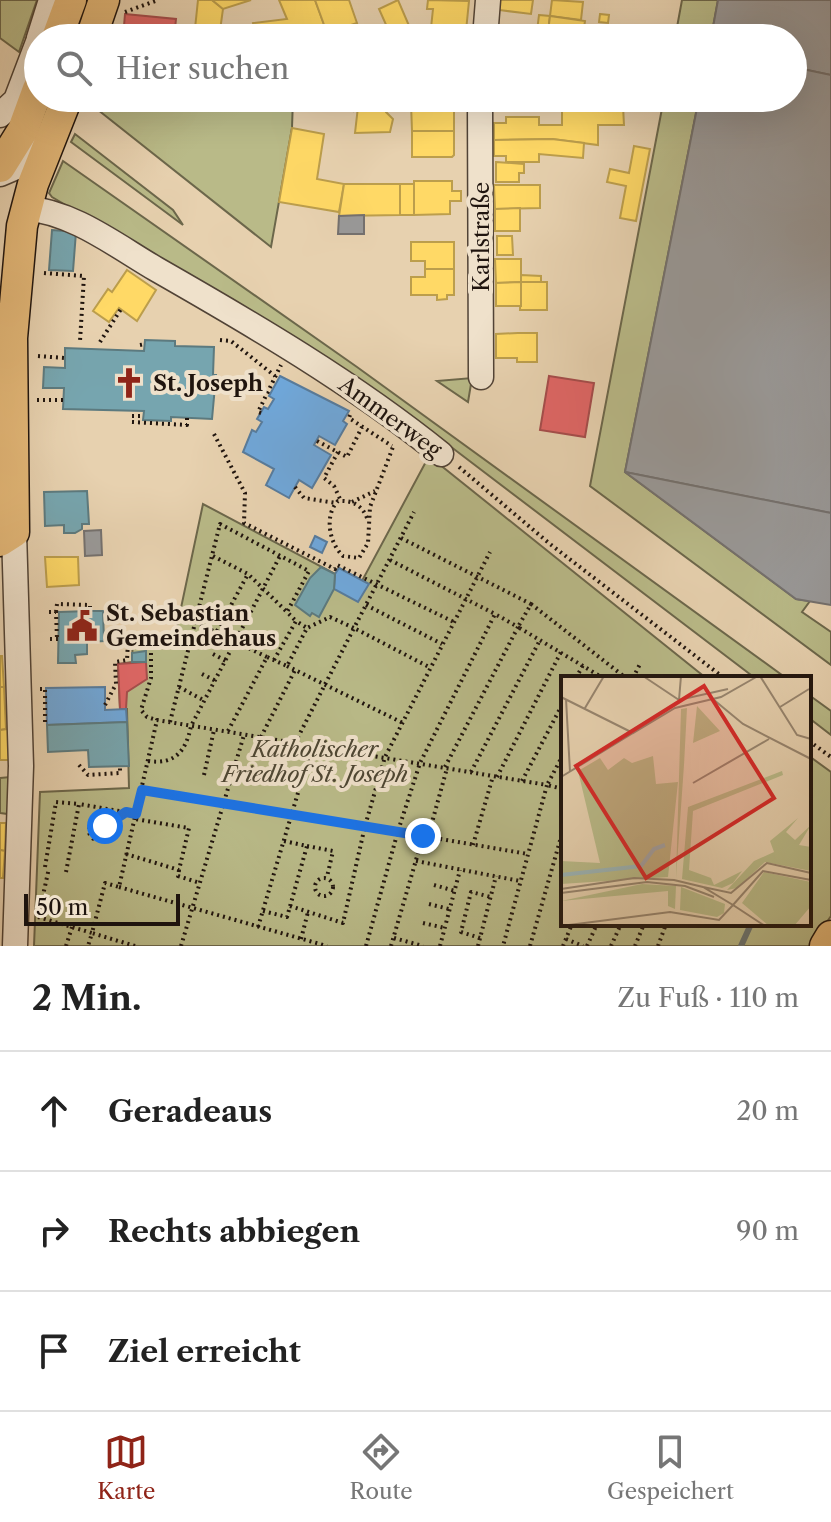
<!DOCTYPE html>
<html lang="de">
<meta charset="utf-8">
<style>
:root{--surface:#fff;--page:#f2f2f2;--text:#222;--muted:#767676;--line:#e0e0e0;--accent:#8f2418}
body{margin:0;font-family:"Libre Caslon Text",serif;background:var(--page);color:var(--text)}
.scale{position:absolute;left:24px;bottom:20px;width:156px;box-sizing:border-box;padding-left:8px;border:4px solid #1f140e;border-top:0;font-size:22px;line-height:28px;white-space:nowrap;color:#1f140e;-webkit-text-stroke:6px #efe1cb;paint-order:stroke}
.stop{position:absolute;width:24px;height:24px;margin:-18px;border:6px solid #1a73e8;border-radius:50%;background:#fff}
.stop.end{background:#1a73e8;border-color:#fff;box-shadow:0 2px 8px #0008}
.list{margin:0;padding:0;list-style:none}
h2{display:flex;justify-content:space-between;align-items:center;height:104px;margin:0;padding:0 32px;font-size:34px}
h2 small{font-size:26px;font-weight:400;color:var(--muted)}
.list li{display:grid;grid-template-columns:52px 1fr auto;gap:24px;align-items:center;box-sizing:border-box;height:120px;padding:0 32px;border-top:2px solid var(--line)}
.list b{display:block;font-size:30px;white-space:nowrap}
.list em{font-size:26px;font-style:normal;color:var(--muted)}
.icon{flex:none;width:44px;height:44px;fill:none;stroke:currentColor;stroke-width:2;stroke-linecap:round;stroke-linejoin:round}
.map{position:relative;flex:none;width:831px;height:946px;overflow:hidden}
.search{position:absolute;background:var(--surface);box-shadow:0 8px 32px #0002;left:24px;right:24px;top:24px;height:88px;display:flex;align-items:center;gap:20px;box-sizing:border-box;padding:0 28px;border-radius:44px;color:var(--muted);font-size:30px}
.sheet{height:464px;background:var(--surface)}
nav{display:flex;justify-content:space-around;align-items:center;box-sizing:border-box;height:112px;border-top:2px solid var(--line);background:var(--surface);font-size:22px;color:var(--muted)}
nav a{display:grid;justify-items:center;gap:4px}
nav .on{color:var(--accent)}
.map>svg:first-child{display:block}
.green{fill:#b9ba88;stroke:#6c674b;stroke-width:2}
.homes{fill:#ffd966;stroke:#bc9e4c;stroke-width:2}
.shops{fill:#e06666;stroke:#a64d4c;stroke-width:2}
.schools{fill:#6fa8dc;stroke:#577c9e;stroke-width:2}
.public{fill:#76a5af;stroke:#5c7a7f;stroke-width:2}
.industry{fill:#999;stroke:#74716f;stroke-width:2}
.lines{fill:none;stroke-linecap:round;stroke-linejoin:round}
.stream{stroke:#697473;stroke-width:6}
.minor-casing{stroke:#514336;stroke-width:27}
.major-casing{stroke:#1f140e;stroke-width:33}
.path{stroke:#1f140e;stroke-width:4;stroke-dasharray:2 4;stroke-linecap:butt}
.minor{stroke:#efe1cb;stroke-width:24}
.major{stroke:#e4b878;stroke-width:30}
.route{stroke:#1a73e8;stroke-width:10}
.labels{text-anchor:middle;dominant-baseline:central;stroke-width:8;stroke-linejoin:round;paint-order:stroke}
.street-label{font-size:22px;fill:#1f140e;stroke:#efe1cb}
.poi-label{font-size:22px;font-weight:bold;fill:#1f140e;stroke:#efe1cb;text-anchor:start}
.park-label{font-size:22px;font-style:italic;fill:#4d4633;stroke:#efe1cb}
.inset-river{fill:none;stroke:#9bb4b6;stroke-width:4}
.inset-road{fill:none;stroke:#97856f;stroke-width:2}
.view{fill:#d62828;fill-opacity:0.15;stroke:#d62828;stroke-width:4}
.inset-edge{fill:none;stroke:#1f140e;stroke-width:4}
</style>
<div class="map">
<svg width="831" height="946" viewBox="0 0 831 946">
<rect width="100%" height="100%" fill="#e7d1af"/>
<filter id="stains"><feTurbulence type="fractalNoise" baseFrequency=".0025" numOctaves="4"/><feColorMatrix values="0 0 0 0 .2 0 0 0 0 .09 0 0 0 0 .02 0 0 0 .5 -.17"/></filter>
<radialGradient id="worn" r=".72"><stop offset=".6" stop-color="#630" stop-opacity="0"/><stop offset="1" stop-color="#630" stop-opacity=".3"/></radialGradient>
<!-- green -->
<g class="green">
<polygon points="0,0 37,0 19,52 0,38"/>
<polygon points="682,0 718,0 711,38 675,38"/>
<polygon points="90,98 293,98 292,128 271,247 88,102"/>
<polygon points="664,98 699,98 625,472 796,599 810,601 802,612 831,632 831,665 590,486"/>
<polygon points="75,134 173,210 183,225 71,142"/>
<polygon points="63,161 357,367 786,678 755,678 442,440 151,255 52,197 49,193"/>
<polygon points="472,378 468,402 437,381"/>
<polygon points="429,456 706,678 563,678 563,924 809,924 809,756 831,772 831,916 810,946 34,946 40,792 129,788 127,709 120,709 118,664 132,662 133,637 174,641 203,504 335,574 339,568 362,581"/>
<polygon points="809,695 831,711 831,735 809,718"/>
<polygon points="10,777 8,814 0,813 0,778"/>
</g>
<!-- homes -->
<g class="homes">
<polygon points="198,0 212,0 223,9 219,38 194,38"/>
<polygon points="212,0 251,0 223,9"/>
<polygon points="279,0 315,0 329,38 222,38 255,35 253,23 287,19"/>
<polygon points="315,0 349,0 357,23 327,33"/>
<polygon points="398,0 410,28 391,36 379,9"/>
<polygon points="428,0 469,1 466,31 431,28 433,9 427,9"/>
<polygon points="500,0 533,0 531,14 499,10"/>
<polygon points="552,0 583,2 581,20 550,16"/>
<polygon points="600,14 609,15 608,23 599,22"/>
<polygon points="539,15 550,16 548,32 537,31"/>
<polygon points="550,16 585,21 584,28 580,27 579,36 548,32"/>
<polygon points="428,27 466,31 465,38 427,38"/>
<polygon points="308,98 335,98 336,107 308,109"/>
<polygon points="359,98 387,98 386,112 393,119 390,132 355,133"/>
<rect x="494" y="98" width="26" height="8"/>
<polygon points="411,103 451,103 454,106 454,131 412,131"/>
<polygon points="623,106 624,125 598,125 598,145 552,139 494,140 494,123 506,123 506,117 539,117 539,125 562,125 562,107"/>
<polygon points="292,128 324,134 317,179 344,184 339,212 279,202"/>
<polygon points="412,131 454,131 454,155 452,157 412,157"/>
<polygon points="552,139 584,143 583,158 539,154 539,162 506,162 506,156 494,156 494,140"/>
<polygon points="634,146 650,149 636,221 620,218 626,186 607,182 610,169 629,173"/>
<polygon points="496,162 524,164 524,173 519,173 519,182 496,182"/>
<polygon points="414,181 452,181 452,191 461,191 461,201 450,201 450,214 414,215"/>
<polygon points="344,184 400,184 400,215 339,216"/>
<rect x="400" y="184" width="14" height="31"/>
<polygon points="494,185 540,185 540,208 495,209"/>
<polygon points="520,208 520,231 495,231 495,209"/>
<polygon points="497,236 512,236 513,255 497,255"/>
<polygon points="411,242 454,242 454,269 425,269 425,261 411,261"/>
<polygon points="495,259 521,259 521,282 496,283"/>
<polygon points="425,269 454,269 454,295 447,295 447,299 437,300 437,295 411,295 411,277 425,277"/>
<polygon points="127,270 156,290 137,321 119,308 109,322 93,311 108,289 112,292"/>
<polygon points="521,275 541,276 541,282 521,282"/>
<polygon points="521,282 547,282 547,310 520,310"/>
<polygon points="521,282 521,306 496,306 496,283"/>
<polygon points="518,333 537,333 537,362 517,362 517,358 496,358 496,334"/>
<polygon points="45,557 78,557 79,585 47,587"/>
<polygon points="0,656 2,656 4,687 0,687"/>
<polygon points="0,687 4,687 6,729 0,730"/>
<polygon points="8,729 9,760 0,760 0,730"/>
<polygon points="0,823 6,823 5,851 0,850"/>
<polygon points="0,850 5,851 3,878 0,878"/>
</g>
<!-- shops -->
<g class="shops">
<polygon points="125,14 176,19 174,38 123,38"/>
<polygon points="549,376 594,383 585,437 540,430"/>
<polygon points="146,662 147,679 127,692 126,709 120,709 118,664"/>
</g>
<!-- schools -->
<g class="schools">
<polygon points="280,376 349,411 343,421 347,424 335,445 319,436 314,445 331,455 312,488 299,480 289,498 266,485 274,469 243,452 252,430 256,432 262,422 257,419 264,407 268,409 274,399 269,396"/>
<polygon points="315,536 327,542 322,553 310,547"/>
<polygon points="339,568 369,584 358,602 334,589 335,574"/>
<polygon points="105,687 105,710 126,709 127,722 47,725 46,688"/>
</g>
<!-- public -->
<g class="public">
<polygon points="52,230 76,232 73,271 49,270"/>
<polygon points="145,340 175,341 175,346 214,347 213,375 216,375 212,419 171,417 171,421 143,420 144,411 63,409 64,388 43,388 44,367 65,368 65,348 144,351"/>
<polygon points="87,491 89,524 82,524 82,529 75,533 64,533 64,525 45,526 44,492"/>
<polygon points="321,567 335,574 334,589 319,617 312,613 310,616 295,605 310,578"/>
<polygon points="90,611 103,611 104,641 87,642 87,654 75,655 76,663 58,663 59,612"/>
<polygon points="146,651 146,662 132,662 132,653"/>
<polygon points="127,722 129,766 89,767 88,750 48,752 47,725"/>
</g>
<!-- industry -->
<g class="industry">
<polygon points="718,0 831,0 831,75 793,67 793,38 711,38"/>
<polygon points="793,67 831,75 831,513 625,472 699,98 793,98"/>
<polygon points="339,98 356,98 353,111 337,107"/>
<polygon points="364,215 364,234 338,234 339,216"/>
<polygon points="625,472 831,513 831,605 796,599"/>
<polygon points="101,530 102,555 85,556 84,531"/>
</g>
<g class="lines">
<!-- stream -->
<polyline class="stream" points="741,946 751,924"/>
<defs>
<g id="minor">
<polyline points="39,38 51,0"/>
<polyline points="485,38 488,0"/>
<polyline points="480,98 481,377"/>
<polyline points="0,115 16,100 38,42"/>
<polyline points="0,174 21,165 49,143"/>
<path d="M25,208C73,212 115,245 156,269C254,325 353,383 441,454"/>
<polyline points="14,532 21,766 15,946"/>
</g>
<g id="major">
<polyline points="57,38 71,0"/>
<polyline points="91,38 104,0"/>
<polyline points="0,167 23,130 38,89"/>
<polyline points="0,541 14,532 12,338 22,226 33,184 67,98"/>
<polyline points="825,946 831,936"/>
</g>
</defs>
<!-- minor casing -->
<use href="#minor" class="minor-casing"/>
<!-- major casing -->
<use href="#major" class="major-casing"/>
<!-- path -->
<g class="path">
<polyline points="125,12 158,0"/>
<polyline points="44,273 84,276 80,341"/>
<polyline points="220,340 231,341 275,376"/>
<polyline points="100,342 121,309"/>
<polyline points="140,345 145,344"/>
<polyline points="38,356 65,358"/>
<polyline points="37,400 63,400"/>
<polyline points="261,413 258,412 281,365"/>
<polyline points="350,415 349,418 392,446"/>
<polyline points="132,416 143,416"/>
<polyline points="132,422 187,425 187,418"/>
<polyline points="214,434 245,493 244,523 335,569 337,565 454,622"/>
<polyline points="317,441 347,457 362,427"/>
<polyline points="338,452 324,478 334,486 341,501"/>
<polyline points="459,467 550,544 724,678"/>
<polyline points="295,487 304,498 336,503"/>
<polyline points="352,502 375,491"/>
<path d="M367,518C362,505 352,500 338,501C324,515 329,543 343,556L359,558L368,543L370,507L393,447"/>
<polyline points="401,538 531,604 518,627 603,678"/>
<polyline points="213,556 248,574 287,612"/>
<polyline points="390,560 495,614"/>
<polyline points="531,604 626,678"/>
<polyline points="366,605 442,644"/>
<polyline points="49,612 56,612 57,639"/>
<polyline points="56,612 57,604 90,605 90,611"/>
<polyline points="195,622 267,657"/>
<polyline points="217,631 248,574"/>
<polyline points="50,639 60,639"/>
<polyline points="213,654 226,661"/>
<polyline points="274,660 296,621 307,628"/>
<polyline points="287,666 403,723"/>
<polyline points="202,674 216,681"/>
<polyline points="576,678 583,665"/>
<polyline points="633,678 641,662"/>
<polyline points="179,687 205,701"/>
<polyline points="40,689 45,689 45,722"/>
<polyline points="105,705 116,684 115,662 127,660 128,642 151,644 151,678 141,710 147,717 157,720"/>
<polyline points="170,722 220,524 309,571 287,612 296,621"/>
<polyline points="228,731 267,657 287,666 307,628 330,617 354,628 414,512"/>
<polyline points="261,737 295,670"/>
<polyline points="809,741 831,757"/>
<polyline points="295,743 354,628 431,668"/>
<polyline points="563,755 547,785 563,789"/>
<path d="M148,761C175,765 186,751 191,726L280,556"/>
<polyline points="79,765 88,775 120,773 120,766"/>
<polyline points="471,772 540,640"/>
<polyline points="204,775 214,730"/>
<polyline points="497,777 561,652"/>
<polyline points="522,781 563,703"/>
<polyline points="142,790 423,836"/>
<circle cx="98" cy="831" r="9"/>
<polyline points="105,826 126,812"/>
<polyline points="428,837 447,768"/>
<polyline points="473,845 493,776"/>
<polyline points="307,846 333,851 327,877"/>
<polyline points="126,854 179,870 189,828 135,819"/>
<polyline points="416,861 520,881"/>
<polyline points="45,867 56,802 79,804"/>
<polyline points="179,870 178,876 200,883"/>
<polyline points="66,872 79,804 136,814"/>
<circle cx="324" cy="887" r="9"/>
<polyline points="434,885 455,891"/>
<polyline points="119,887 327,946"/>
<polyline points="429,904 449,909"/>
<polyline points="290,906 343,923 365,826 385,757 490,552"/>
<polyline points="40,909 49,868"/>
<polyline points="263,911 287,917 307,846 284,841"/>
<polyline points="38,917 92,933 88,946"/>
<polyline points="423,923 445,928"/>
<polyline points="258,927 312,746"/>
<polyline points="394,938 423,946"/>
<polyline points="480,938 461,932 471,892 491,897"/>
<polyline points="301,939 308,912"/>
<polyline points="566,939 583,946"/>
<polyline points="66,946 72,927"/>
<polyline points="135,946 92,933 105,883 119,887 157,720 547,785 503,946"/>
<polyline points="181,946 244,735"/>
<polyline points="366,946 398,831 420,763 495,614 518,627 445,767"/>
<polyline points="391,946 423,836 528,854"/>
<polyline points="440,946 460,870"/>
<polyline points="478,946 496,876"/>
<polyline points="530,946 563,830"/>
<polyline points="563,946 572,924"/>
<polyline points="587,946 597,924"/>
<polyline points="611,946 621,924"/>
<polyline points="635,946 644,924"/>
<polyline points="658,946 666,924"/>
</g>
<!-- minor -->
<use href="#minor" class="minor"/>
<!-- major -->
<use href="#major" class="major"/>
</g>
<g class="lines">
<!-- route -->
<polyline class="route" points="105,826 126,812 136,814 142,790 423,836"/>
</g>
<!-- icons -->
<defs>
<symbol id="church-bare" viewBox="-9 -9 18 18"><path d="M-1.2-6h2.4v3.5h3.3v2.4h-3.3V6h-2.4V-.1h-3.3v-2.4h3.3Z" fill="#8f2418" stroke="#efe1cb" stroke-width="2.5" paint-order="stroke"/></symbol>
<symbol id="civic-bare" viewBox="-9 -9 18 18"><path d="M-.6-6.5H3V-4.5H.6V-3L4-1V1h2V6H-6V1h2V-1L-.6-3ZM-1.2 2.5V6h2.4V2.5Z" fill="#8f2418" stroke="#efe1cb" stroke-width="2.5" paint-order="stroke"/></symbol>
</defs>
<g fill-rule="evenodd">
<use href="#church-bare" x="107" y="361" width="44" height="44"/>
<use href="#civic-bare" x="60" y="604" width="44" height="44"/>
</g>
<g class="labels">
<!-- street labels -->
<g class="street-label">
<text transform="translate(481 237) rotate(-90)">Karlstraße</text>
<text transform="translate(390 417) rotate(36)">Ammerweg</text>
</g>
<!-- poi labels -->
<g class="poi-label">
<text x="153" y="383">St. Joseph</text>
<text x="106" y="613">St. Sebastian<tspan x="106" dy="25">Gemeindehaus</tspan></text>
</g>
<!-- park labels -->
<g class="park-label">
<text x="315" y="749">Katholischer<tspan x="315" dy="25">Friedhof St. Joseph</tspan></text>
</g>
</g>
<!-- overview -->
<g transform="translate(561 676)">
<rect width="250" height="250" fill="#e7d1af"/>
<path d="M136,30L159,55L132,67ZM126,32L123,89L115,202L120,33ZM92,80L95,108L117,106L107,201L0,208V185L39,187L17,95L39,82L47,94L63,82L71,87ZM221,95L222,99L132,135L128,194L150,202L153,209L181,195L172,207L161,212L121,203L127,131ZM237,142L225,156L234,164L250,149L238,169L250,171V195L204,186L176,212L166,214L193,185L213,176L209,165ZM203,196L250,206V230L233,250H208L181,227ZM81,208L115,210L114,233L107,230V215L0,225ZM120,211L164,228L163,237L156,241L119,234Z" fill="#b9ba88"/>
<path class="inset-river" d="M0,199L80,190L93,173L104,169"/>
<path class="inset-road" d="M82,0L118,24L167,13M199,0L236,59L250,63M0,21L72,57L114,32L160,21L197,0M5,23L9,96M118,24L120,0M153,24L182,48L250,83M219,31L248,13M24,32L43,0M0,101L72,57M132,107L208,63M142,211L170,217L206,187L250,197M0,213L73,202L113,204L142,211L172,229M0,217L86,206L124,210L153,221M172,229L202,195L250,204M0,250L109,236L158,244L172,229L204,250"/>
<path class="view" d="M143,10L213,122L85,202L15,90Z"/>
<rect width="250" height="250" class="inset-edge"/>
</g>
<rect width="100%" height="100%" filter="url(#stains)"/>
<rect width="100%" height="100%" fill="url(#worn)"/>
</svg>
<div class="scale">50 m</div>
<div class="stop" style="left:105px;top:826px"></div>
<div class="stop end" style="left:423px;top:836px"></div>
<div class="search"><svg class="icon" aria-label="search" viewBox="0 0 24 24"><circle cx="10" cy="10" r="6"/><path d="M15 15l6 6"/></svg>Hier suchen</div>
</div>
<section class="sheet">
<h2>2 Min.<small>Zu Fuß · 110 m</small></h2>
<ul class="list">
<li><svg class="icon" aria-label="ahead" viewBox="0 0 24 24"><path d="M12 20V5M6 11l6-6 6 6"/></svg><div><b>Geradeaus</b></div><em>20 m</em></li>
<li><svg class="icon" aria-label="right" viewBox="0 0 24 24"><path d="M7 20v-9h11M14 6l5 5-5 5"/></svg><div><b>Rechts abbiegen</b></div><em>90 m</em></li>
<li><svg class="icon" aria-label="arrive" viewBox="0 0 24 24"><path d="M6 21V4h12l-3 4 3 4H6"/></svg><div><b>Ziel erreicht</b></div></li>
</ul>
</section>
<nav>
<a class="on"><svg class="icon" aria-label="map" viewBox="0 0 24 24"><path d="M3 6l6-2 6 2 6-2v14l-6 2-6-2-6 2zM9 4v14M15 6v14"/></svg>Karte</a>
<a><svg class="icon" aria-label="directions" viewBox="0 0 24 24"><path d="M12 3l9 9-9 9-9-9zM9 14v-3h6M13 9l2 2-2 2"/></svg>Route</a>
<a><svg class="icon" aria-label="saved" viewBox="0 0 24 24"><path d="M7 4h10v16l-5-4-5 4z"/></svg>Gespeichert</a>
</nav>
